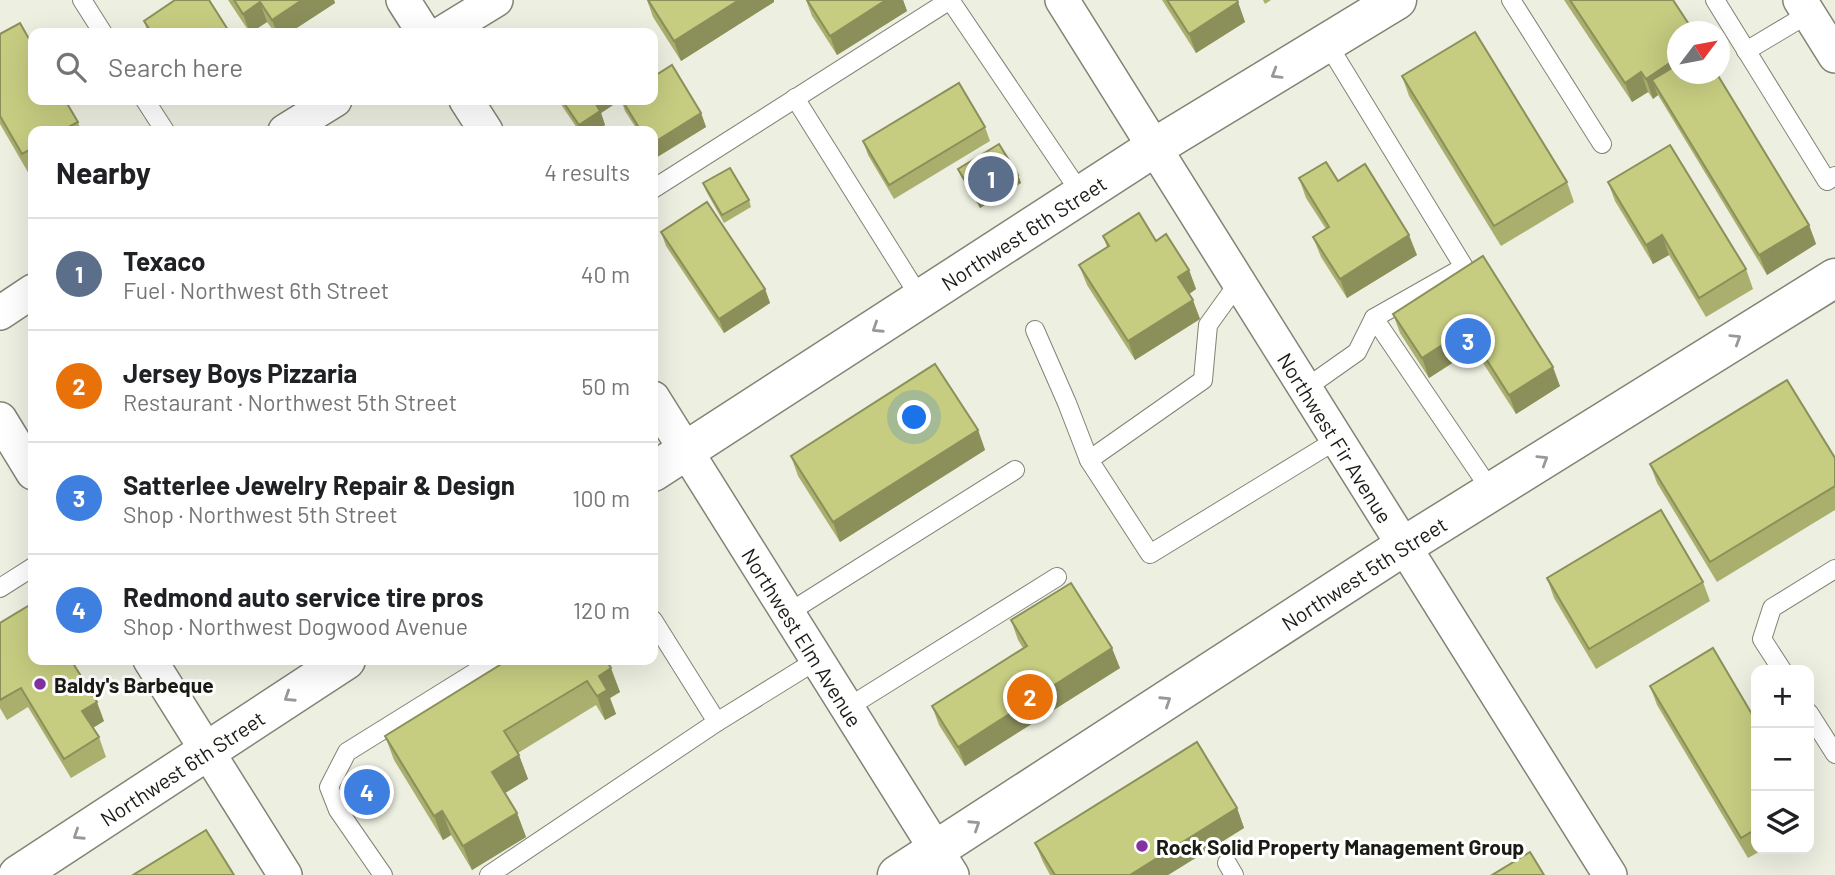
<!DOCTYPE html>
<meta charset="utf-8">
<style>
:root{--surface:#fff;--page:#f6f6f6;--text:#202124;--muted:#757577;--line:#e0e0e0;--accent:#111827}
body{margin:0;font-family:Barlow,sans-serif;background:var(--page);color:var(--text)}
.controls{position:absolute;right:21px;bottom:21px;display:grid;overflow:hidden;border-radius:14px;box-shadow:0 7px 28px #0002}
.controls button{width:63px;height:63px;display:grid;place-items:center;padding:0;border:0;border-bottom:2px solid var(--line);background:var(--surface);color:var(--text);font:35px sans-serif}
.compass{position:absolute;left:1667px;top:21px;width:63px;height:63px;border-radius:50%;background:var(--surface);box-shadow:0 7px 28px #0002;rotate:58deg}
.you{position:absolute;left:915px;top:418px;width:24px;height:24px;margin:-18px;border:5px solid #fff;border-radius:50%;background:#1a73e8;box-shadow:0 0 0 10px #1a73e833}
.badge{display:grid;place-items:center;width:46px;height:46px;border-radius:50%;background:var(--accent);color:#fff;font-size:23px;font-weight:700}
.pin{position:absolute;translate:-50% -50%;border:4px solid #fff;box-shadow:0 2px 7px #0006}
.list{margin:0;padding:0;list-style:none}
h2{display:flex;justify-content:space-between;align-items:center;height:91px;margin:0;padding:0 28px;font-size:30px}
h2 small{font-size:23px;font-weight:400;color:var(--muted)}
.list li{display:grid;grid-template-columns:46px 1fr auto;gap:21px;align-items:center;box-sizing:border-box;height:112px;padding:0 28px;border-top:2px solid var(--line)}
.list b{display:block;font-size:26px;white-space:nowrap}
.list p{margin:0;font-size:23px;white-space:nowrap;color:var(--muted)}
.list em{font-size:23px;font-style:normal;color:var(--muted)}
.icon{flex:none;width:38px;height:38px;fill:none;stroke:currentColor;stroke-width:2;stroke-linecap:round;stroke-linejoin:round}
.map{position:relative;flex:none;width:1835px;height:875px;overflow:hidden}
.search{position:absolute;background:var(--surface);box-shadow:0 7px 28px #0002;left:28px;top:28px;width:630px;height:77px;display:flex;align-items:center;gap:18px;box-sizing:border-box;padding:0 24px;border-radius:14px;color:var(--muted);font-size:26px}
.panel{position:absolute;background:var(--surface);box-shadow:0 7px 28px #0002;left:28px;top:126px;width:630px;height:539px;border-radius:14px}
.map>svg:first-child{display:block}
.lines{fill:none;stroke-linecap:round;stroke-linejoin:round}
.lane-casing{stroke:#818375;stroke-width:20}
.street-casing{stroke:#818375;stroke-width:36}
.primary-casing{stroke:#818375;stroke-width:41}
.lane{stroke:#fff;stroke-width:18}
.street{stroke:#fff;stroke-width:33}
.primary{stroke:#fff;stroke-width:38}
.wall{fill:#aaaf6e}
.shaded-wall{fill:#8b8f5a}
.building{fill:#c6cc80;stroke:#8b8f5a;stroke-width:2}
.oneway{stroke:#989896}
.poi-dot{fill:#8432a1;stroke:#fff;stroke-width:2.5}
.labels{text-anchor:middle;dominant-baseline:central;stroke-width:6;stroke-linejoin:round;paint-order:stroke}
.street-label{font-size:21px;fill:#1b1b16;stroke:#fff}
.poi-label{font-size:21px;font-weight:bold;fill:#1b1b16;stroke:#fff;text-anchor:start}
</style>
<div class="map">
<svg width="1835" height="875" viewBox="0 0 1835 875">
<rect width="100%" height="100%" fill="#edefe1"/>
<g class="lines">
<defs>
<g id="lane">
<polyline points="82,0 103,33"/>
<polyline points="950,0 1082,195"/>
<polyline points="1511,0 1602,144"/>
<polyline points="1715,0 1827,181 1835,176"/>
<polyline points="1746,51 1808,14"/>
<polyline points="795,98 921,299"/>
<polyline points="145,100 165,131"/>
<polyline points="653,189 950,0"/>
<polyline points="1239,282 1208,325 1203,380 1089,460 1150,554 1338,439"/>
<polyline points="1374,318 1492,492"/>
<polyline points="1035,330 1067,403 1089,460"/>
<polyline points="1306,388 1357,352 1374,318 1464,267 1327,43"/>
<polyline points="0,588 33,567"/>
<polyline points="788,613 1015,470"/>
<polyline points="653,620 717,722"/>
<polyline points="1782,670 1762,639 1772,608 1835,569"/>
<polyline points="847,708 1057,577"/>
<polyline points="1809,713 1835,754"/>
<polyline points="1227,863 1234,875"/>
<polyline points="383,875 338,810 329,787 347,752 495,660"/>
<polyline points="489,875 717,722 817,660"/>
</g>
<g id="street">
<polyline points="403,0 424,33"/>
<path id="s1" d="M1062,0L1610,875"/>
<polyline points="1800,0 1835,56"/>
<polyline points="442,33 496,0"/>
<polyline points="466,100 486,131"/>
<polyline points="285,131 335,100"/>
<polyline points="0,313 33,291"/>
<path id="s2" d="M653,398L952,875"/>
<polyline points="0,419 33,473"/>
<polyline points="150,660 285,875"/>
</g>
<g id="primary">
<path id="s3" d="M653,472L1155,147L1397,0"/>
<path id="s4" d="M18,875L346,660"/>
<path id="s5" d="M897,875L1404,546L1835,278"/>
</g>
</defs>
<!-- lane casing -->
<use href="#lane" class="lane-casing"/>
<!-- street casing -->
<use href="#street" class="street-casing"/>
<!-- primary casing -->
<use href="#primary" class="primary-casing"/>
<!-- lane -->
<use href="#lane" class="lane"/>
<!-- street -->
<use href="#street" class="street"/>
<!-- primary -->
<use href="#primary" class="primary"/>
</g>
<!-- wall -->
<g class="wall">
<polygon points="228,0 334,0 335,3 289,33 275,33 267,22 250,33"/>
<polygon points="647,0 774,0 774,2 681,61 653,17"/>
<polygon points="806,0 903,0 907,11 837,55 812,16"/>
<polygon points="1162,0 1237,0 1245,22 1196,53"/>
<polygon points="1263,0 1271,0 1265,4"/>
<polygon points="1564,0 1673,0 1677,32 1809,225 1816,244 1767,275 1658,95 1653,99 1648,92 1632,102"/>
<polygon points="144,21 230,33 148,33"/>
<polygon points="0,34 78,122 81,131 33,131 33,171 29,174 0,124"/>
<polygon points="1402,76 1567,182 1574,202 1501,246 1409,96"/>
<polygon points="558,100 615,100 616,103 601,113 605,125 596,131 579,131"/>
<polygon points="621,100 653,100 701,113 706,127 654,159 653,156 653,131 638,131 625,111"/>
<polygon points="985,127 990,141 894,199 868,155 863,141"/>
<polygon points="958,169 1018,175 1021,183 980,208 961,176"/>
<polygon points="1299,178 1338,181 1417,255 1347,298 1321,257 1313,237 1326,229 1306,198"/>
<polygon points="1608,182 1746,269 1753,289 1706,317 1669,255 1653,264 1615,201"/>
<polygon points="703,183 749,200 751,207 724,223 706,191"/>
<polygon points="661,232 765,289 770,303 724,333 666,246"/>
<polygon points="1103,236 1156,241 1189,270 1196,289 1189,294 1200,319 1135,360 1087,285 1079,265 1107,247"/>
<polygon points="1483,256 1560,386 1516,414 1474,349 1429,378 1400,333 1393,314"/>
<polygon points="978,430 985,450 840,542 798,476 791,456"/>
<polygon points="1835,458 1835,510 1717,582 1657,483 1650,464"/>
<polygon points="1547,578 1703,582 1710,601 1596,669 1554,598"/>
<polygon points="1011,620 1120,668 965,766 939,725 932,706 1023,648 1018,640"/>
<polygon points="0,623 104,721 93,728 99,737 106,757 71,778 28,707 7,720 0,708"/>
<polygon points="606,660 620,692 610,698 616,714 605,720 596,705 518,753 528,779 505,793 517,813 526,837 472,870 451,835 443,840 394,760 385,736"/>
<polygon points="1650,686 1756,721 1756,849 1764,849 1748,858 1657,705"/>
<polygon points="1237,808 1244,828 1168,875 1050,875 1043,862 1035,843"/>
</g>
<!-- shaded-wall -->
<g class="shaded-wall">
<polygon points="302,0 334,0 335,3 289,33 277,33 272,20"/>
<polygon points="739,0 774,0 774,2 681,61 674,41"/>
<polygon points="886,0 903,0 907,11 837,55 830,36"/>
<polygon points="260,2 267,22 250,33 243,14"/>
<polygon points="1238,2 1245,22 1196,53 1189,34"/>
<polygon points="1677,58 1677,74 1652,80 1658,95 1653,99 1646,79"/>
<polygon points="1641,72 1648,92 1632,102 1625,83"/>
<polygon points="596,100 615,100 616,103 601,113 605,125 596,131 582,131 579,125"/>
<polygon points="701,113 706,127 654,159 653,154 653,143"/>
<polygon points="1018,175 1021,183 980,208 977,201"/>
<polygon points="1809,225 1816,244 1767,275 1759,255"/>
<polygon points="1409,235 1417,255 1347,298 1340,279"/>
<polygon points="1662,235 1669,255 1653,264 1646,245"/>
<polygon points="1189,270 1196,289 1185,297 1178,277"/>
<polygon points="765,289 770,303 724,333 719,319"/>
<polygon points="1193,300 1200,319 1135,360 1128,341"/>
<polygon points="1467,329 1474,349 1429,378 1422,358"/>
<polygon points="1553,367 1560,386 1516,414 1509,395"/>
<polygon points="978,430 985,450 840,542 833,522"/>
<polygon points="1112,648 1120,668 965,766 958,747"/>
<polygon points="611,668 620,692 610,698 616,714 605,720 597,696 599,676"/>
<polygon points="97,702 104,721 89,730 82,711"/>
<polygon points="519,755 528,779 500,796 492,772"/>
<polygon points="1237,808 1244,828 1168,875 1130,875"/>
<polygon points="442,811 451,835 443,840 434,816"/>
<polygon points="517,813 526,837 472,870 463,846"/>
</g>
<!-- building -->
<g class="building">
<polygon points="175,0 209,0 230,33 152,33 144,21"/>
<polygon points="234,0 302,0 272,20 260,2 243,14"/>
<polygon points="648,0 739,0 674,41"/>
<polygon points="807,0 886,0 830,36"/>
<polygon points="1167,0 1237,0 1238,2 1189,34"/>
<polygon points="1570,0 1673,0 1694,32 1677,32 1677,58 1646,79 1641,72 1625,83"/>
<polygon points="20,23 33,46 33,100 65,100 78,122 61,131 33,131 33,148 22,154 0,116 0,34"/>
<polygon points="1475,32 1567,182 1494,226 1402,76"/>
<polygon points="672,65 701,113 653,143 653,131 641,131 622,100 653,100 653,77"/>
<polygon points="1677,65 1677,74 1717,74 1809,225 1759,255 1652,80"/>
<polygon points="959,83 985,127 889,185 863,141"/>
<polygon points="562,100 596,100 594,101 600,111 579,125"/>
<polygon points="999,144 1018,175 977,201 958,169"/>
<polygon points="1670,145 1746,269 1699,298 1662,235 1646,245 1608,182"/>
<polygon points="1326,162 1338,181 1365,164 1409,235 1340,279 1313,237 1329,227 1299,178"/>
<polygon points="730,168 749,200 722,215 703,183"/>
<polygon points="707,202 765,289 719,319 661,232"/>
<polygon points="1139,213 1156,241 1166,234 1189,270 1178,277 1193,300 1128,341 1079,265 1109,246 1103,236"/>
<polygon points="1483,256 1553,367 1509,395 1467,329 1422,358 1393,314"/>
<polygon points="935,364 978,430 833,522 791,456"/>
<polygon points="1787,380 1835,458 1835,486 1710,562 1650,464"/>
<polygon points="1661,510 1703,582 1589,649 1547,578"/>
<polygon points="1071,583 1112,648 958,747 932,706 1027,646 1011,620"/>
<polygon points="33,603 33,660 71,660 97,702 82,711 99,737 64,759 21,688 0,700 0,623"/>
<polygon points="1713,648 1756,721 1756,829 1741,838 1650,686"/>
<polygon points="508,660 606,660 611,668 599,676 607,690 597,696 587,681 504,731 519,755 492,772 517,813 463,846 442,811 434,816 385,736"/>
<polygon points="1197,742 1237,808 1130,875 1055,875 1035,843"/>
<polygon points="206,830 234,875 133,875"/>
<polygon points="1530,852 1544,875 1492,875"/>
</g>
<!-- one-way arrows -->
<defs><path id="oneway-chevron" d="M-2-3.5L2.5 0L-2 3.5" fill="none" stroke-width="1.6" stroke-linecap="round" stroke-linejoin="round" transform="scale(1.75)"/></defs>
<g class="oneway">
<use href="#oneway-chevron" transform="translate(1276 74) rotate(149)"/>
<use href="#oneway-chevron" transform="translate(877 328) rotate(147)"/>
<use href="#oneway-chevron" transform="translate(1736 339) rotate(-32)"/>
<use href="#oneway-chevron" transform="translate(1543 460) rotate(-32)"/>
<use href="#oneway-chevron" transform="translate(289 697) rotate(147)"/>
<use href="#oneway-chevron" transform="translate(1166 701) rotate(-33)"/>
<use href="#oneway-chevron" transform="translate(975 825) rotate(-33)"/>
<use href="#oneway-chevron" transform="translate(78 835) rotate(147)"/>
</g>
<!-- markers -->
<g class="poi-dot">
<circle cx="40" cy="684" r="7"/>
<circle cx="1142" cy="846" r="7"/>
</g>
<g class="labels">
<!-- street labels -->
<g class="street-label">
<text stroke="none"><textPath href="#s3" startOffset="441">Northwest 6th Street</textPath></text>
<text stroke="none"><textPath href="#s1" startOffset="516">Northwest Fir Avenue</textPath></text>
<text stroke="none"><textPath href="#s5" startOffset="556">Northwest 5th Street</textPath></text>
<text stroke="none"><textPath href="#s2" startOffset="282">Northwest Elm Avenue</textPath></text>
<text stroke="none"><textPath href="#s4" startOffset="196">Northwest 6th Street</textPath></text>
</g>
<!-- poi labels -->
<g class="poi-label">
<text x="54" y="684">Baldy's Barbeque</text>
<text x="1156" y="846">Rock Solid Property Management Group</text>
</g>
</g>
</svg>
<div class="controls">
<button>+</button>
<button>−</button>
<button><svg class="icon" aria-label="layers" viewBox="0 0 24 24"><path d="M12 4l9 5-9 5-9-5zM3 14l9 5 9-5"/></svg></button>
</div>
<svg class="compass" viewBox="-18 -18 36 36"><path d="M0-13l5 13h-10z" fill="#e53935"/><path d="M0 13l5-13h-10z" fill="#757577"/></svg>
<div class="you"></div>
<div class="pin badge" style="left:991px;top:179px;background:#5c6f8a">1</div>
<div class="pin badge" style="left:1030px;top:697px;background:#e8710a">2</div>
<div class="pin badge" style="left:1468px;top:341px;background:#3f7fe0">3</div>
<div class="pin badge" style="left:367px;top:792px;background:#3f7fe0">4</div>
<div class="search"><svg class="icon" aria-label="search" viewBox="0 0 24 24"><circle cx="10" cy="10" r="6"/><path d="M15 15l6 6"/></svg>Search here</div>
<section class="panel">
<h2>Nearby<small>4 results</small></h2>
<ul class="list">
<li><span class="badge" style="background:#5c6f8a">1</span><div><b>Texaco</b><p>Fuel · Northwest 6th Street</p></div><em>40 m</em></li>
<li><span class="badge" style="background:#e8710a">2</span><div><b>Jersey Boys Pizzaria</b><p>Restaurant · Northwest 5th Street</p></div><em>50 m</em></li>
<li><span class="badge" style="background:#3f7fe0">3</span><div><b>Satterlee Jewelry Repair &amp; Design</b><p>Shop · Northwest 5th Street</p></div><em>100 m</em></li>
<li><span class="badge" style="background:#3f7fe0">4</span><div><b>Redmond auto service tire pros</b><p>Shop · Northwest Dogwood Avenue</p></div><em>120 m</em></li>
</ul>
</section>
</div>
